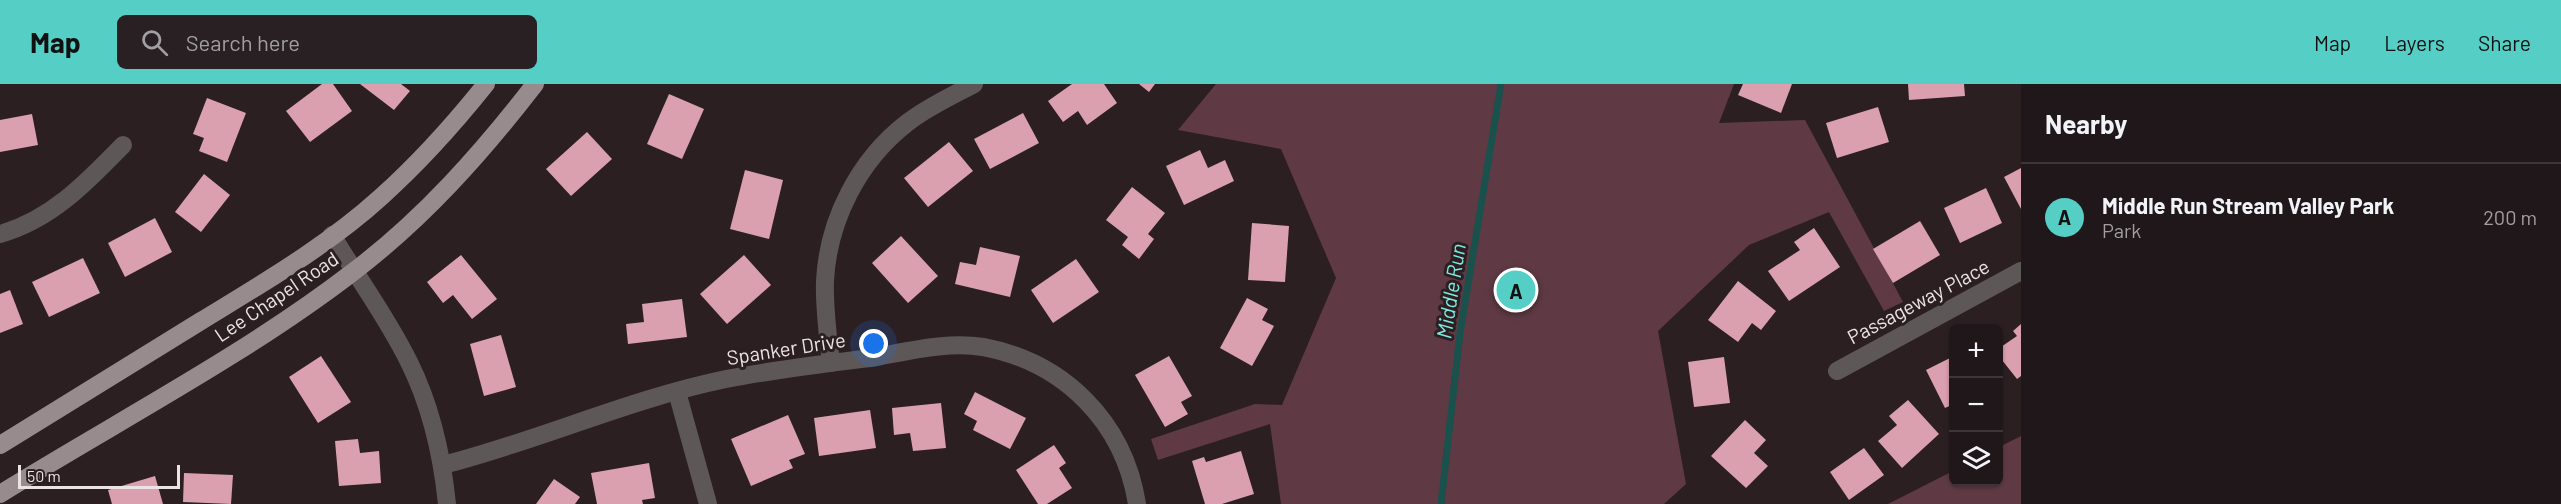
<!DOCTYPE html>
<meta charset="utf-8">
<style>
:root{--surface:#20171a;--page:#282023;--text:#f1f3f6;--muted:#a29fa2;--line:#3d3639;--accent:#55cec5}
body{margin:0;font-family:Barlow,sans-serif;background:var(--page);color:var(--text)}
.controls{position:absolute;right:18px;bottom:18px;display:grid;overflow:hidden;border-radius:9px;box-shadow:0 2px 4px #0004}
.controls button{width:54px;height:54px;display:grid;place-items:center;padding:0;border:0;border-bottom:2px solid var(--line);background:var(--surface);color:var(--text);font:30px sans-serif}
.scale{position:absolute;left:18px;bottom:15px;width:162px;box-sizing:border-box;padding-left:6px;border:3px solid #ebe3e5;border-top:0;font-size:16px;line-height:21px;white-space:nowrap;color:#ebe3e5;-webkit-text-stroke:4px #2b1f22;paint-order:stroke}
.you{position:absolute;left:874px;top:260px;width:21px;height:21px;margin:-15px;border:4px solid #fff;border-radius:50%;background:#1a73e8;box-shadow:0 0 0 9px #1a73e833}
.badge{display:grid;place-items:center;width:39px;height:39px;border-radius:50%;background:var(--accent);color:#111;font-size:20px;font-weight:700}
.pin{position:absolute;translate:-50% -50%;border:3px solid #fff;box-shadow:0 2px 6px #0006}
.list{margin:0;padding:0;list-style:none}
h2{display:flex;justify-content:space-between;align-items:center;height:78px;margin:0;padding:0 24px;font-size:26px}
h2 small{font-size:20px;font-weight:400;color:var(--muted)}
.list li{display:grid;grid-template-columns:39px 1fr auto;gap:18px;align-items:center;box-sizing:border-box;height:108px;padding:0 24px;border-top:2px solid var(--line)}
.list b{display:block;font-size:22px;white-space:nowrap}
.list p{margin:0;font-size:20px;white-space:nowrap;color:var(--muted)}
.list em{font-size:20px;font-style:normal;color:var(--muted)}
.icon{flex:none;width:33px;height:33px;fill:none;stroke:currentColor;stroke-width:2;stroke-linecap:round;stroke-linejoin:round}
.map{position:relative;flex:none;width:2021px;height:420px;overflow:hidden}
header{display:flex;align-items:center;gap:36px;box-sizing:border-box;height:84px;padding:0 30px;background:var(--accent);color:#111}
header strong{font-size:28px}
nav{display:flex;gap:33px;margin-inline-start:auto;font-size:21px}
.search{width:420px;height:54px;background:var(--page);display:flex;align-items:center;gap:15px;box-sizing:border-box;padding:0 21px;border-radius:9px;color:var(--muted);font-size:22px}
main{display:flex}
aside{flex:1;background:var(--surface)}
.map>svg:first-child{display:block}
.green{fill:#5f3a44}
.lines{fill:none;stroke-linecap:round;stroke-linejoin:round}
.stream{stroke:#1b514d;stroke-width:7}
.building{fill:#daa0af}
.minor{stroke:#5d5758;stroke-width:18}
.major{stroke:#988b8e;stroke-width:18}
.labels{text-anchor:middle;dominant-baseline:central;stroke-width:6;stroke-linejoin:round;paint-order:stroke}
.street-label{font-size:20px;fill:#ebe3e5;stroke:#2b1f22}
.water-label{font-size:21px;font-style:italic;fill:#7eeae1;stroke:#2b1f22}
</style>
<header>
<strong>Map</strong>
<div class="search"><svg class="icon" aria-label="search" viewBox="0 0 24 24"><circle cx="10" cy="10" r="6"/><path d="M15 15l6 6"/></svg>Search here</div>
<nav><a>Map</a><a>Layers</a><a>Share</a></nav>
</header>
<main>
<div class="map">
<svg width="2021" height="420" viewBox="0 0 2021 420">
<rect width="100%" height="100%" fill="#2b1f22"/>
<!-- green -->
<g class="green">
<polygon points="1216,0 1734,0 1719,39 1805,36 1903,218 1884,227 1829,128 1749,161 1658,247 1686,400 1664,420 1281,420 1270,340 1158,376 1151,355 1255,320 1282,321 1336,194 1281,65 1178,46"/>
<polygon points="2021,352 2021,420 1888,420 1953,387 1954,398 1998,398 1999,363"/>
</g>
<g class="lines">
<!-- stream -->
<polyline class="stream" points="1441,420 1460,249 1501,0"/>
</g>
<!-- building -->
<g class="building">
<polygon points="322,0 333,0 352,27 310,58 286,27"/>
<polygon points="360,0 401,0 410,7 394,26"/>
<polygon points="1072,0 1104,0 1117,19 1087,41 1078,27 1063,38 1048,17"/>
<polygon points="1139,0 1155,0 1149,8"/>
<polygon points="1743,0 1792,0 1781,29 1738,11"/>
<polygon points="1908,0 1964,0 1965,12 1909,16"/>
<polygon points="669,10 704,25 682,75 647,60"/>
<polygon points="207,14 246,29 227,78 199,67 204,54 193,50"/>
<polygon points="1878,23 1889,58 1837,74 1826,39"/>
<polygon points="1023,29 1039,59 990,85 974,55"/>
<polygon points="32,30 38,61 0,68 0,36"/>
<polygon points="587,48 612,75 571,112 546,85"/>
<polygon points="949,58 973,87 928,123 904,94"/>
<polygon points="1200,66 1208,84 1225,76 1234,97 1184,121 1166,82"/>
<polygon points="2021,84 2021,125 2004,93"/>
<polygon points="745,86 783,96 769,155 730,145"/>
<polygon points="204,90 230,111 201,148 175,128"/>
<polygon points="1132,103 1165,129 1148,150 1154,155 1139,175 1122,161 1128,153 1106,136"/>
<polygon points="1986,104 2002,139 1960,159 1944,124"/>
<polygon points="155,134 172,168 125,193 108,159"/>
<polygon points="1920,137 1940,171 1893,199 1873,165"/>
<polygon points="1252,139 1289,142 1285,198 1248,196"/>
<polygon points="1814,144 1840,183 1789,217 1768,187 1800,166 1794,158"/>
<polygon points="901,152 938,192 908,219 872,179"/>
<polygon points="980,163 1020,172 1010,213 955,200 960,178 976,181"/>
<polygon points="461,171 497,215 472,235 453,211 443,219 427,198"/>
<polygon points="744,171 771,201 727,240 700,210"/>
<polygon points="83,174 100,209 49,233 32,198"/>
<polygon points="1076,175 1099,208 1053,239 1031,206"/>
<polygon points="1738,197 1776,227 1761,246 1752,239 1738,258 1708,236"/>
<polygon points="10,206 23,240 0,249 0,210"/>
<polygon points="1247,214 1268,225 1262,236 1274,242 1252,282 1220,264"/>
<polygon points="682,215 687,253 628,260 626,240 644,238 642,220"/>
<polygon points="2021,240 2021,292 2017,295 1998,271 1998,265 2017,252 2013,247"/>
<polygon points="501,251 516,303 484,312 470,260"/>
<polygon points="321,272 351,318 318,339 289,293"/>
<polygon points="1169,272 1192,312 1181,318 1188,330 1165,343 1135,291"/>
<polygon points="1954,272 1954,320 1945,324 1926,286"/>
<polygon points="1724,273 1730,319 1694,323 1688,278"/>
<polygon points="975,308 1026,334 1010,365 973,346 977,337 964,330"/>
<polygon points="1908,316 1939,350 1902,384 1878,357 1897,341 1889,332"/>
<polygon points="941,319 946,364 913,367 910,349 894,351 892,324"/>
<polygon points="870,326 876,364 819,372 814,334"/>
<polygon points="788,331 805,370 789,376 793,384 751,402 731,355"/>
<polygon points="1745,336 1766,356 1754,369 1768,382 1746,404 1711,372"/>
<polygon points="358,355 360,369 379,367 381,399 339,402 335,357"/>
<polygon points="1054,361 1066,379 1059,384 1072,404 1047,420 1038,420 1016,386"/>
<polygon points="1864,364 1884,391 1849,416 1830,388"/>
<polygon points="1241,367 1254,410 1222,420 1205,420 1192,377 1204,373 1206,378"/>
<polygon points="649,379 655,414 642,416 643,420 597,420 591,389"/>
<polygon points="184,389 233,391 231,420 183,418"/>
<polygon points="155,392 163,420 112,420 108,406"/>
<polygon points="554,395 580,413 575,420 536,420"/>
</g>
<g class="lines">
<!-- minor -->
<g class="minor">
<path d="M0,150C51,136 87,98 123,61"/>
<path d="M332,151C357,193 387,233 409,278C431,322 442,371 447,420"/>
<path d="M831,279C828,252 824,224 825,197C828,136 859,76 907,39C927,23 952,12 974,0"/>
<polyline points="1837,287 2021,187"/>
<polyline points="677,308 708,420"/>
<path d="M443,381C538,357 629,315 726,295C773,286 822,280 870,274C906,268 947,257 983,263C1064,278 1124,338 1137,420"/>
</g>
<!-- major -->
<g class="major">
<path d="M0,361C67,320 134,279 201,237C263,199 327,162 381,113C419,79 454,40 486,0"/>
<path d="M0,410C116,338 245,271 353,188C423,135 481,70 535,0"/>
</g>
</g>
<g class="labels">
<!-- street labels -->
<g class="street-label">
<text transform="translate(276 212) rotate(-34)">Lee Chapel Road</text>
<text transform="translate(1918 217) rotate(-28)">Passageway Place</text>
<text transform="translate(786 264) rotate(-9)">Spanker Drive</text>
</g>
<!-- water labels -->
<g class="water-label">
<text transform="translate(1450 207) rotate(-81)">Middle Run</text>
</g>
</g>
</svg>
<div class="controls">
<button>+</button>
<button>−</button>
<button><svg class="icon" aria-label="layers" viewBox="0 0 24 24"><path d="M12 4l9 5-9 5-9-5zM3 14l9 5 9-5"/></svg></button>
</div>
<div class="scale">50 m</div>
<div class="you"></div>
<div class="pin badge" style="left:1516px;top:206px">A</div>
</div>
<aside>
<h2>Nearby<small></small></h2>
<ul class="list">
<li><span class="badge">A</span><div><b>Middle Run Stream Valley Park</b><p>Park</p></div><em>200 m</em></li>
</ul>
</aside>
</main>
